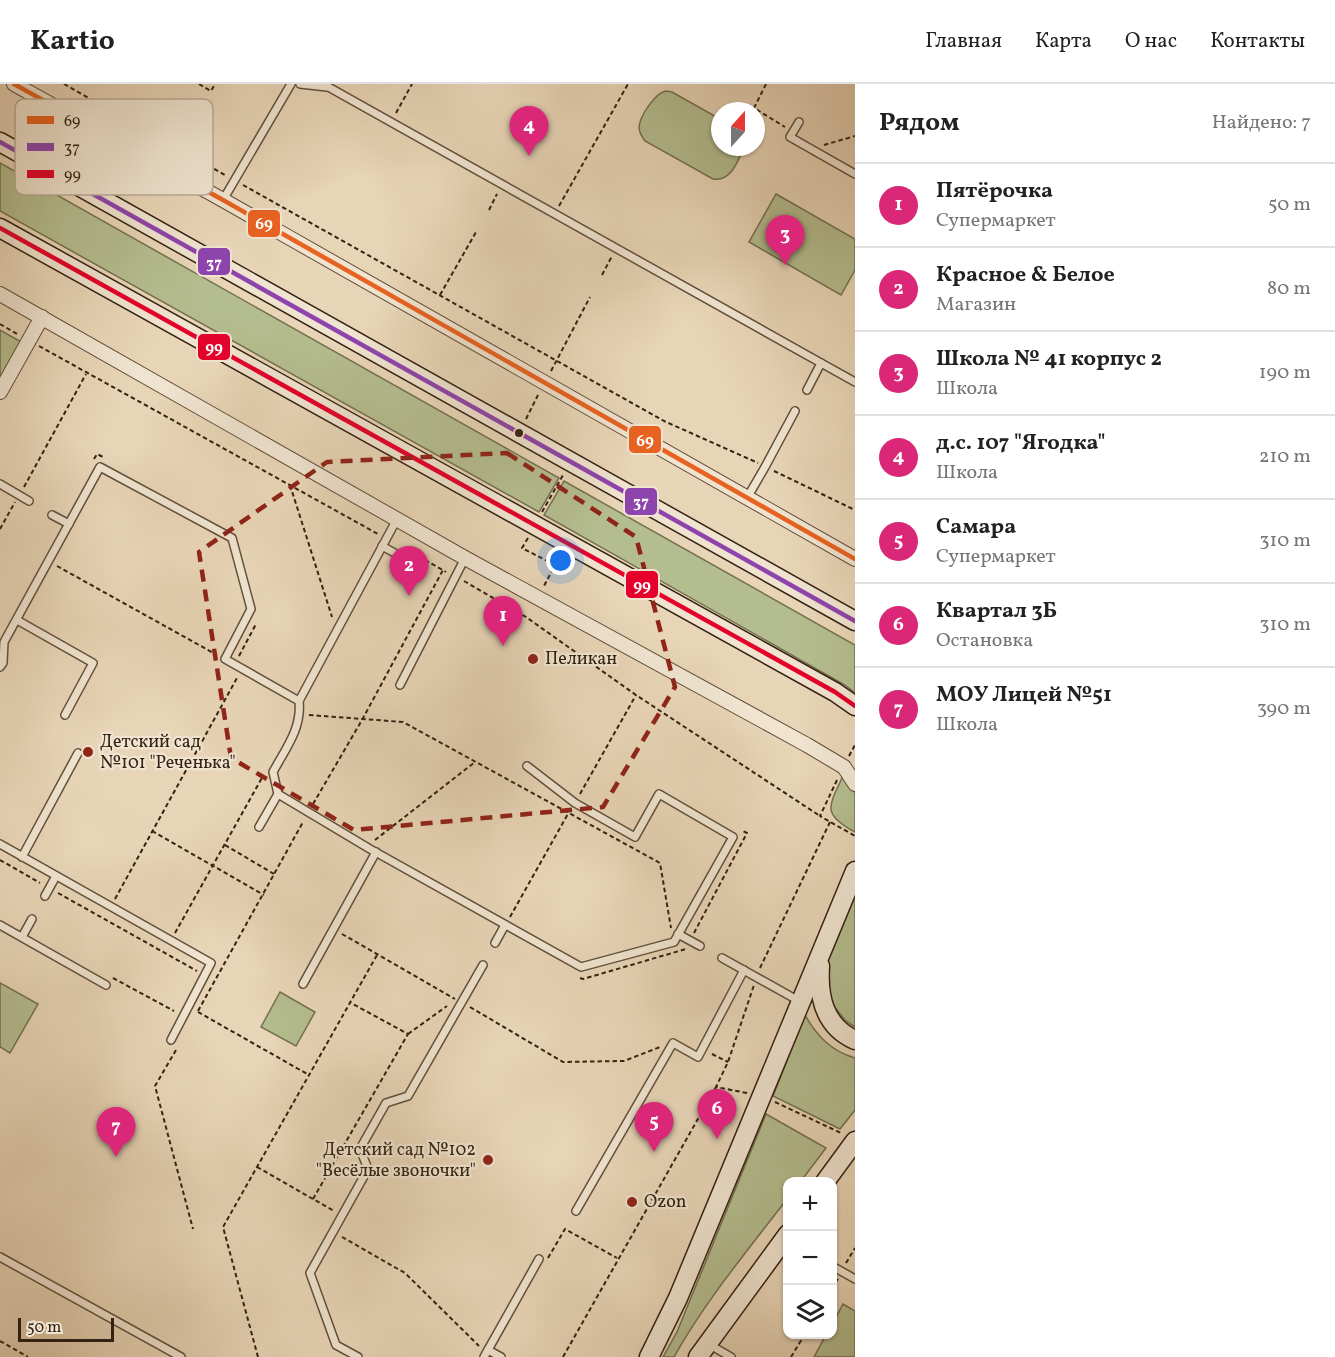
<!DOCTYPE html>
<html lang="ru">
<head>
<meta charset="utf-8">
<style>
  :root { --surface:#fff; --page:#f2f2f2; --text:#222; --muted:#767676; --line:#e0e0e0; --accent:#db2777 }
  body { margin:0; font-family:Vollkorn,serif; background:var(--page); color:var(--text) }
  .controls { position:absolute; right:18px; bottom:18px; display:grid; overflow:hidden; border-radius:12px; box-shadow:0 2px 4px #0004 }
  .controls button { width:54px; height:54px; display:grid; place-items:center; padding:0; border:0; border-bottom:2px solid var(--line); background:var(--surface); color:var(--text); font:30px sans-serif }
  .compass { position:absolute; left:711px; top:18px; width:54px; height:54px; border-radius:50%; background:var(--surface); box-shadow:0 2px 4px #0004; rotate:21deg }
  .scale { position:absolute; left:18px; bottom:15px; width:96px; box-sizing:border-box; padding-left:6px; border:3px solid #342212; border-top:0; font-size:16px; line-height:21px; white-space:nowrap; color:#342212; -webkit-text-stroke:4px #f0e4d0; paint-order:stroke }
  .you { position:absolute; left:561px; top:477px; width:21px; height:21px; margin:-15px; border:4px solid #fff; border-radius:50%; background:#1a73e8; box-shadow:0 0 0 9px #1a73e833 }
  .badge { display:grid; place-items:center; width:39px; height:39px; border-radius:50%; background:var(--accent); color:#fff; font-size:20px; font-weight:700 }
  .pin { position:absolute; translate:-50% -50px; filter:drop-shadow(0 2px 3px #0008) }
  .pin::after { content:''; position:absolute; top:32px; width:21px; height:18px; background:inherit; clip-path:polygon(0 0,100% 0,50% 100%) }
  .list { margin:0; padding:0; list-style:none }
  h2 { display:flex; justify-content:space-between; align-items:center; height:78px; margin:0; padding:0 24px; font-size:26px }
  h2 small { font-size:20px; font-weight:400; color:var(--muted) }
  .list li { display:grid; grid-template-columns:39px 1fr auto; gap:18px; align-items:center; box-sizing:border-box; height:84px; padding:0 24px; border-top:2px solid var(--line) }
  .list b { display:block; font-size:22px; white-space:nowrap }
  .list p { margin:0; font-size:20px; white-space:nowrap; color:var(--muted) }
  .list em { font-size:20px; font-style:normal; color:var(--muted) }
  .icon { flex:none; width:33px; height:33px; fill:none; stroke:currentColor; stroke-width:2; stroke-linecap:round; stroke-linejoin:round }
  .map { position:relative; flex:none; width:855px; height:1273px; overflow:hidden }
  header { display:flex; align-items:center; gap:36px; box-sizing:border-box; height:84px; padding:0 30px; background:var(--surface); border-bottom:2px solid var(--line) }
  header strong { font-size:28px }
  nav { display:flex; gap:33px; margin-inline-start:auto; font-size:21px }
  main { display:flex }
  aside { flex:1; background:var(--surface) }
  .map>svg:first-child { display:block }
  .green { fill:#b4bd8f; stroke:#747050; stroke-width:1.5 }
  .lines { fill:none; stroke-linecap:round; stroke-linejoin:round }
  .lane-casing { stroke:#614f3b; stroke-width:10 }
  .street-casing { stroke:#614f3b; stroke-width:16 }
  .secondary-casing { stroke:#342212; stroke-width:21 }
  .path { stroke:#342212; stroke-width:2; stroke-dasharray:4.5 3; stroke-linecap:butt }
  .lane { stroke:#f0e4d0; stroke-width:7 }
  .street { stroke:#f0e4d0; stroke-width:14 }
  .secondary { stroke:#f0e4d0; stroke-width:18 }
  .bus-1-casing { stroke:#f0e4d0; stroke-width:9 }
  .bus-2-casing { stroke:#f0e4d0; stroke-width:9 }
  .bus-3-casing { stroke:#f0e4d0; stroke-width:9 }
  .bus-1 { stroke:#e86221; stroke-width:4.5 }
  .bus-2 { stroke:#8e44ad; stroke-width:4.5 }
  .bus-3 { stroke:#e4002b; stroke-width:4.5 }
  .marked { fill:none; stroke:#8f2418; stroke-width:4.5; stroke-dasharray:12 8; stroke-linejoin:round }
  .bus-dot { fill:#342212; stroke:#f0e4d0; stroke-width:2 }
  .poi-dot { fill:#8f2418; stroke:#f0e4d0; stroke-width:2 }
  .labels { text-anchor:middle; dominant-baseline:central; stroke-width:4.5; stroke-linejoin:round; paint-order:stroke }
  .poi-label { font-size:18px; fill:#342212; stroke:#f0e4d0; text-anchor:start }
  .key { fill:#f0e4d0; stroke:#b8aa97; stroke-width:1.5 }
  .key-label { font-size:16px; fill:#342212 }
  .line-badge { stroke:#f0e4d0; stroke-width:2 }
  .badge-label { font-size:16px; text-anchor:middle; font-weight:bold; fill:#fff }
</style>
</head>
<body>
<header>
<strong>Kartio</strong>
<nav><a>Главная</a><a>Карта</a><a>О нас</a><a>Контакты</a></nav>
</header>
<main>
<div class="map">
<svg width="855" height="1273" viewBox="0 0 855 1273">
  <rect width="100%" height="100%" fill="#e8d5b7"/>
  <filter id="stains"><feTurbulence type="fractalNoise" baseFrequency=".00333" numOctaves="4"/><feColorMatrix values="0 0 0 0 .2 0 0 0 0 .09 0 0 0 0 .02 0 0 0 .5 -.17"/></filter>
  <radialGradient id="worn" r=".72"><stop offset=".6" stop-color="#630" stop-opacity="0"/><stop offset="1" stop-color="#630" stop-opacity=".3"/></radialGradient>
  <g class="green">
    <path d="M666 7 672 8 720 35V63H744C738 77 731 98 713 95L645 57C642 53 639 49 639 43 640 32 655 9 666 7Z"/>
    <polygon points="0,79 559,394 539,428 0,127"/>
    <polygon points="776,110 855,155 855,186 841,211 749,158"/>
    <polygon points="0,246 23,259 0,300"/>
    <polygon points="564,397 855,561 855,609 845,601 544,431"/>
    <path d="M843 692 855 709V748C821 730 829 722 843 692Z"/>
    <polygon points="855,806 855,943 845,936 829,916 826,878"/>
    <polygon points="0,899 38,920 10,969 0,963"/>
    <polygon points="280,908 315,928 296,962 261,943"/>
    <path d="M805 931C817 952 831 967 855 974V1026L840 1045 773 1012Z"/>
    <path d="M766 1030 826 1064 801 1097 788 1098 787 1115C748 1166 706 1216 674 1273H663L677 1248Z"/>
    <polygon points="843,1220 855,1227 855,1273 814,1273 826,1251 832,1250 833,1239"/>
  </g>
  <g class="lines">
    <defs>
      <g id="lane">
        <polyline points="300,0 327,3"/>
        <polyline points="323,0 821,279 807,306"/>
        <polyline points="799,38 790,53 855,90"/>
        <polyline points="223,116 291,0"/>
        <polyline points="821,279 855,298"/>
        <polyline points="0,400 29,417"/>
        <polyline points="747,414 765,383 795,327"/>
        <polyline points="52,431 69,440"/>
        <path d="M397 435 299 617C302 644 286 664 273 688L278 710 370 765 581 883 674 858 733 753 659 710 635 753 575 719 527 682"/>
        <polyline points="382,462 416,481"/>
        <polyline points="17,536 93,579 65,631"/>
        <polyline points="0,583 3,579 4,558 100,383 232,454 251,525 225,575 299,617"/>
        <polyline points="400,601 465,474"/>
        <polyline points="259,743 278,710"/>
        <polyline points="0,760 211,879 171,956"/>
        <polyline points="22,773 78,669"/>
        <polyline points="45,812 56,792"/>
        <polyline points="0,841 106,901"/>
        <polyline points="678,850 700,862"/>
        <polyline points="22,853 32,835"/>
        <polyline points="495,859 505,841"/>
        <polyline points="722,874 799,917"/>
        <polyline points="303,900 376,768"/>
        <polyline points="576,1127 673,959 698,973 744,886"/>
        <polyline points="0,1173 181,1273"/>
        <polyline points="832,1182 855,1195"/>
        <polyline points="710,1261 731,1273"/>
        <polyline points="488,1266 501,1273"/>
        <polyline points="358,1273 336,1261 310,1189 368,1085 360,1065 386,1019 408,1012 483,881"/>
        <polyline points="484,1273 539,1175"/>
      </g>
      <g id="street">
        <polyline points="14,0 223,116 855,475"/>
        <polyline points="0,210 465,474 807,661 844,683 855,700"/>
        <polyline points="0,308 42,233"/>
      </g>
      <g id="secondary">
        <polyline points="0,58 855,537"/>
        <polyline points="0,144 835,608 855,622"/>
        <path d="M820 882C818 913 824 942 855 956"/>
        <polyline points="825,1098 855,1057"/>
        <polyline points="649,1273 678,1214 855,787"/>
        <polyline points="698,1273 788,1150"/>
      </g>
    </defs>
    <use href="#lane" class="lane-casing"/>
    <use href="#street" class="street-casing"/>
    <use href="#secondary" class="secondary-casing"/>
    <g class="path">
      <polyline points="64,0 225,91"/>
      <polyline points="199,0 211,7 215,0"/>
      <polyline points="766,0 754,24 785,43"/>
      <polyline points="396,29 412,0"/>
      <polyline points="824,61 855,52"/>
      <polyline points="243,101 664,337 758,379"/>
      <polyline points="559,122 628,0"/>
      <polyline points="489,126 497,110"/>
      <polyline points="602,191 612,172"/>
      <polyline points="440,211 476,148"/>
      <polyline points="0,240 19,251"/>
      <polyline points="39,262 378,450"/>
      <polyline points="551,287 590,213"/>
      <polyline points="526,335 538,311"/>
      <polyline points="94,375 97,370 103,373"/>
      <polyline points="774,387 855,426"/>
      <polyline points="290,401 332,533"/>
      <polyline points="24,403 86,290"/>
      <polyline points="542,428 563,391"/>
      <polyline points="0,445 15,418"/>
      <polyline points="528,454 522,464 555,481 544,502"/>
      <polyline points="425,476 446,488"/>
      <polyline points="57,482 217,571"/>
      <polyline points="464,497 526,533 636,611 820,732"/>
      <polyline points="239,572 256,540"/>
      <polyline points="309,631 403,638 660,779 671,844"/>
      <polyline points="849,672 855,661"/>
      <polyline points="837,696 820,732 855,752"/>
      <polyline points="580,710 636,611"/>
      <polyline points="313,720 362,636 443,486"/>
      <polyline points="152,747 264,811"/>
      <polyline points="375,756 475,678"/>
      <polyline points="225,761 274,790"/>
      <polyline points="0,776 40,799"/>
      <polyline points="58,809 197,887"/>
      <polyline points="115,815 237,594"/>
      <polyline points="510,833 569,728"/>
      <polyline points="175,849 263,692"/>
      <polyline points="694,849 747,749 741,746"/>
      <polyline points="342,850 455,915"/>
      <polyline points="760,884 830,738"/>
      <polyline points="113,894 174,927"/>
      <polyline points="580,894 583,895 686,865"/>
      <polyline points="470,923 563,978 624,977 660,963"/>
      <polyline points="198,927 303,738"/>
      <polyline points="198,928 309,991"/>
      <polyline points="408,950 447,922"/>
      <polyline points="176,966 155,1002 193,1145"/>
      <polyline points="712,970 728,978"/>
      <polyline points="747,1009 716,1003 728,978 754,901"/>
      <polyline points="775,1018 841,1049"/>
      <polyline points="257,1083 334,1127"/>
      <polyline points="313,1115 408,950 351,919"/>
      <polyline points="342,1153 405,1189 479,1262"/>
      <polyline points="548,1174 565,1145 617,1174"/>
      <polyline points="846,1179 855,1164"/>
      <polyline points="832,1203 838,1195"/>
      <polyline points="0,1257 28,1273"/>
      <polyline points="258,1273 223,1143 377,871"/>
      <polyline points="563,1273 716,1003"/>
      <polyline points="791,1273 805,1250"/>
    </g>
    <use href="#lane" class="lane"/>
    <use href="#street" class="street"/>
    <use href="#secondary" class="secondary"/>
    <defs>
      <polyline id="bus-1" points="14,0 223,116 855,475"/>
      <polyline id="bus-2" points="0,58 855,537"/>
      <polyline id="bus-3" points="0,144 835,608 855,622"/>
    </defs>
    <use href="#bus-1" class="bus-1-casing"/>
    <use href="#bus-2" class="bus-2-casing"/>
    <use href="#bus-3" class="bus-3-casing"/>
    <use href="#bus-1" class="bus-1"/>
    <use href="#bus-2" class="bus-2"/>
    <use href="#bus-3" class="bus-3"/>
  </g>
  <path class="marked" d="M507 369 636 453 675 603 603 723 354 746 231 674 199 468 327 378Z"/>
  <circle class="bus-dot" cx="519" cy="349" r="5"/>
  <g class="poi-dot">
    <circle cx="533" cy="575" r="6"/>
    <circle cx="88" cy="668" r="6"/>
    <circle cx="488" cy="1076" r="6"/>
    <circle cx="632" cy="1118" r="6"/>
  </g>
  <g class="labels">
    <g class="poi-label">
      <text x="545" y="575">Пеликан</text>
      <text x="100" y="658">Детский сад<tspan x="100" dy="21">№101 "Реченька"</tspan></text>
      <text x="476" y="1066" text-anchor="end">Детский сад №102<tspan x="476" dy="21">"Весёлые звоночки"</tspan></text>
      <text x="644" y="1118">Ozon</text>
    </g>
  </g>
  <rect x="15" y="15" width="198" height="96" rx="9" class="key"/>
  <rect x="27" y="32" width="27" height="8" fill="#e86221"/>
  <rect x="27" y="59" width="27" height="8" fill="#8e44ad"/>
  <rect x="27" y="86" width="27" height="8" fill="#e4002b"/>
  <g class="key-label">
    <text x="64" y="42">69</text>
    <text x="64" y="69">37</text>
    <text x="64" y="96">99</text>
  </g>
  <g class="line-badge">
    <rect x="247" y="125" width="34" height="29" rx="6" fill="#e86221"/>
    <rect x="197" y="163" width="34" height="29" rx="6" fill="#8e44ad"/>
    <rect x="197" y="249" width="34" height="28" rx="6" fill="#e4002b"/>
    <rect x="628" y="341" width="34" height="29" rx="6" fill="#e86221"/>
    <rect x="624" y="403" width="34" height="29" rx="6" fill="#8e44ad"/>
    <rect x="625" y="486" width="34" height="29" rx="6" fill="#e4002b"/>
  </g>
  <g class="badge-label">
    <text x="264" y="145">69</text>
    <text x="214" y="184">37</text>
    <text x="214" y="269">99</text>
    <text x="645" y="362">69</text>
    <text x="641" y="423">37</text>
    <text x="642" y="507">99</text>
  </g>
  <rect width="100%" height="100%" filter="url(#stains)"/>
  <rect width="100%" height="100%" fill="url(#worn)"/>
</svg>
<div class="controls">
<button>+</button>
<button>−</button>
<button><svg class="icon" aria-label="layers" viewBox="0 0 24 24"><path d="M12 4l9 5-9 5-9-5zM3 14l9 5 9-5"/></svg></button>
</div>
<svg class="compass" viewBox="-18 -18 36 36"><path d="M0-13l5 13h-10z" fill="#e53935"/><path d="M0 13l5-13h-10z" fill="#767676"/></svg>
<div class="scale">50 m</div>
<div class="you"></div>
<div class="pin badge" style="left:503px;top:562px">1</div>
<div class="pin badge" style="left:409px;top:512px">2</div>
<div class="pin badge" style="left:785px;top:181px">3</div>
<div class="pin badge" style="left:529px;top:72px">4</div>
<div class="pin badge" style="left:654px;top:1068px">5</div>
<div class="pin badge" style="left:717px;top:1055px">6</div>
<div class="pin badge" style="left:116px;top:1073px">7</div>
</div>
<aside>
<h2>Рядом<small>Найдено: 7</small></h2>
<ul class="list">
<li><span class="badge">1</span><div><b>Пятёрочка</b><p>Супермаркет</p></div><em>50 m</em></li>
<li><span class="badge">2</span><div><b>Красное &amp; Белое</b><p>Магазин</p></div><em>80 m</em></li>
<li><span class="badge">3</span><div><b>Школа № 41 корпус 2</b><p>Школа</p></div><em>190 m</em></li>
<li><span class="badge">4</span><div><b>д.с. 107 &quot;Ягодка&quot;</b><p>Школа</p></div><em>210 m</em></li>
<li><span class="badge">5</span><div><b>Самара</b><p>Супермаркет</p></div><em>310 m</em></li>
<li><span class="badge">6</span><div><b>Квартал 3Б</b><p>Остановка</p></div><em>310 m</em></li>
<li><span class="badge">7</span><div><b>МОУ Лицей №51</b><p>Школа</p></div><em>390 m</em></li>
</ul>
</aside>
</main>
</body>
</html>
